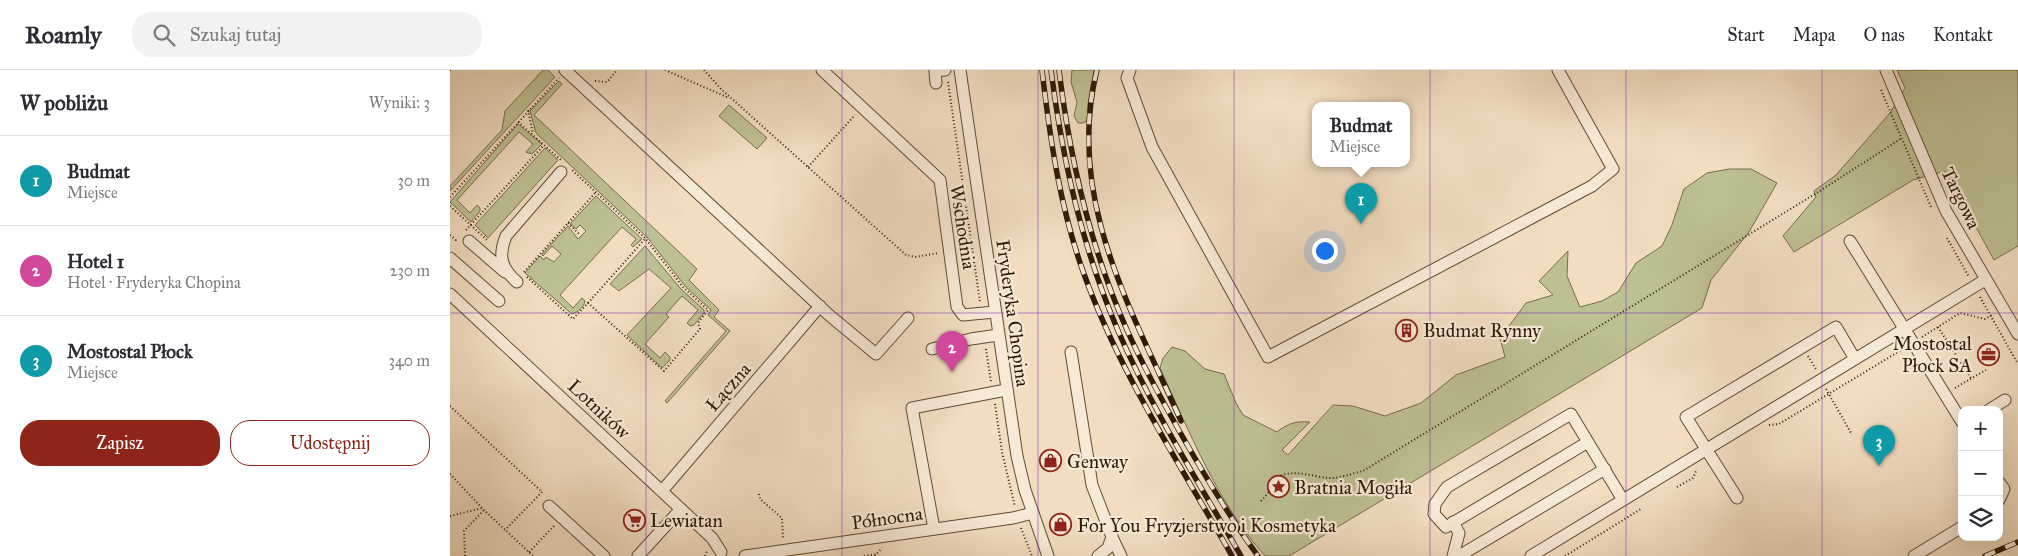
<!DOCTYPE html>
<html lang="pl">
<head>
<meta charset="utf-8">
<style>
  :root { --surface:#fff; --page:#f2f2f3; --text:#2b2b33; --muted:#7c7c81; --line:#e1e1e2; --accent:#8f2418 }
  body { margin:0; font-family:"IM FELL Great Primer",serif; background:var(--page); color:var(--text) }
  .controls { position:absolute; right:15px; bottom:15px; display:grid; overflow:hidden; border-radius:10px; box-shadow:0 5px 20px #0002 }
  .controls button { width:45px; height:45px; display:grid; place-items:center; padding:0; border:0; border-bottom:1px solid var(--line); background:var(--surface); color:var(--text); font:25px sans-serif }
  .you { position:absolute; left:874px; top:180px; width:18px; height:18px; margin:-12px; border:4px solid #fff; border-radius:50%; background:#1a73e8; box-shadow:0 0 0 8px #1a73e833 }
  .badge { display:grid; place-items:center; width:32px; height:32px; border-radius:50%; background:var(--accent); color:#fff; font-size:16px; font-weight:700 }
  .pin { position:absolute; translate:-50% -41px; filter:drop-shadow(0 1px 2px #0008) }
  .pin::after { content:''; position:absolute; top:26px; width:18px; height:15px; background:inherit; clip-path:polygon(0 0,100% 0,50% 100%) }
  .popup { position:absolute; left:862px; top:32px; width:98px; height:65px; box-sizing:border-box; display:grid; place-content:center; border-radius:10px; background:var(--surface); filter:drop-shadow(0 1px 4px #0005); font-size:16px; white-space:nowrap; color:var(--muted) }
  .popup b { font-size:19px; color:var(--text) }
  .popup::after { content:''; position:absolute; left:50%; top:100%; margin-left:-10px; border:10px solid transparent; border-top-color:var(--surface) }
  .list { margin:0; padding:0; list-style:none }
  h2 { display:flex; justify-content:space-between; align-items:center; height:65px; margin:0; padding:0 20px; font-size:21px }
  h2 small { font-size:16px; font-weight:400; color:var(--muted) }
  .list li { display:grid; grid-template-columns:32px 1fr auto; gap:15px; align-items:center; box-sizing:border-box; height:90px; padding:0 20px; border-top:1px solid var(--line) }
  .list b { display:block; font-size:19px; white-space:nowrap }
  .list p { margin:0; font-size:16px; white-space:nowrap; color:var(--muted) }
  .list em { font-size:16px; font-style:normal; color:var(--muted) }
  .actions { display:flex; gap:10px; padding:15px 20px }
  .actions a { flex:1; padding:11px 0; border:1px solid var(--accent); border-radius:20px; text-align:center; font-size:18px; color:var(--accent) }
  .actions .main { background:var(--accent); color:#fff }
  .icon { flex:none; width:28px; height:28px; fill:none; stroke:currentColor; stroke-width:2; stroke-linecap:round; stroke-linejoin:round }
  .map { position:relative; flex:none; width:1568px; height:486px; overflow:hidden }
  header { display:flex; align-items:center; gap:30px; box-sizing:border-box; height:70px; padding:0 25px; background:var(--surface); border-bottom:1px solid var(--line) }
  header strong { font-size:24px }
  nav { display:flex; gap:28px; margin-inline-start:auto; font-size:18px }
  .search { width:350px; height:45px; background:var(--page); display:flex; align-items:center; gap:12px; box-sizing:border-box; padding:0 18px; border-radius:20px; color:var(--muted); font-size:19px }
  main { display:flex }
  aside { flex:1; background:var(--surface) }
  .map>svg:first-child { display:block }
  .green { fill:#bdc091; stroke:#766d4c }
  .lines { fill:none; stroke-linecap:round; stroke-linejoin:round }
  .minor-casing { stroke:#5f4b36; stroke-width:13 }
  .path { stroke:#2e1a07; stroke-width:2; stroke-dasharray:1 2.5; stroke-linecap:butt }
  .minor { stroke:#f7e9d7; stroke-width:11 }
  .rail-casing { stroke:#2e1a07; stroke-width:5.5 }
  .rail { stroke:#f7e9d7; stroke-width:4; stroke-dasharray:11; stroke-linecap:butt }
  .grid { fill:none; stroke:#7b2cbf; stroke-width:1; stroke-opacity:0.55 }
  .labels { text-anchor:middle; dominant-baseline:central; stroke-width:4.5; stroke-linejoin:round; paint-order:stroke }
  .street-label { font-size:19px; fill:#2e1a07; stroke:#f7e9d7 }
  .poi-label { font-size:19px; fill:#2e1a07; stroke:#f7e9d7; text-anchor:start }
</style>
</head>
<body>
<header>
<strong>Roamly</strong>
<div class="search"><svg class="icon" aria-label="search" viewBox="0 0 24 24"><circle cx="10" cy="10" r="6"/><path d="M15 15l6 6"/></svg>Szukaj tutaj</div>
<nav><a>Start</a><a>Mapa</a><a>O nas</a><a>Kontakt</a></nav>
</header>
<main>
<aside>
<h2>W pobliżu<small>Wyniki: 3</small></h2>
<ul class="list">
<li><span class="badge" style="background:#0f9aa8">1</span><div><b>Budmat</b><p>Miejsce</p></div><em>30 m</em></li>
<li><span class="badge" style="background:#d1479c">2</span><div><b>Hotel 1</b><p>Hotel · Fryderyka Chopina</p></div><em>230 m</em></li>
<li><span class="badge" style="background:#0f9aa8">3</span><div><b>Mostostal Płock</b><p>Miejsce</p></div><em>340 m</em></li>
</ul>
<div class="actions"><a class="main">Zapisz</a><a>Udostępnij</a></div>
</aside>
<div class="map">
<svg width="1568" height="486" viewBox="0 0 1568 486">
  <rect width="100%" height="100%" fill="#f2ddc1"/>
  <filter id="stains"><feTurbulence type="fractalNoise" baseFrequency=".004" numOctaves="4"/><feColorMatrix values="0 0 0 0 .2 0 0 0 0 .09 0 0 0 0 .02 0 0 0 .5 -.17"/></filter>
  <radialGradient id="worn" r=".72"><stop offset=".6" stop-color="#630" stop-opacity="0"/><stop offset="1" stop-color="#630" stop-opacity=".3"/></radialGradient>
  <g class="green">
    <polygon points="93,0 98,0 105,7 0,121 0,116 52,60 55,41"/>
    <polygon points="622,0 644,0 638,33 637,51 633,53 628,53 624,46 627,32 621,12"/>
    <polygon points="1447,0 1568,0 1568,176 1544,190 1495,101 1463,110 1344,182 1333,166 1366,127 1364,121 1386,105 1440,43 1455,18"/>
    <polygon points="109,11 112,14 84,45 247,199 239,210 269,240 264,247 280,261 217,333 215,331 276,261 258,245 261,240 235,216 197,167 86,63 80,41"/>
    <polygon points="279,35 317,68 307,79 269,46"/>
    <polygon points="68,54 92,74 82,84 76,82 83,74 69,62 7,130 20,143 27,135 30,138 30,141 21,152 0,132"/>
    <polygon points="95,78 108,90 38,168 25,155"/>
    <path d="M1279 99H1301L1327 113 1299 162 1261 210 1252 238 839 486H815C767 432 740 363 710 298L713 288 722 277 735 281 755 299 774 304 786 333 793 345 827 362C838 353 846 351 860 352L832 380 838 385 883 335 903 336 935 346 971 333 1006 305 1055 287 1050 268 1076 233 1103 225 1089 211 1118 181 1117 206 1130 237 1152 231 1168 222 1186 193 1212 176 1222 155 1234 119 1257 103Z"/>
    <path d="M146 126 192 169 183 177 181 175 186 169 172 157 110 225 123 238 132 228 135 231C134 237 128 242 122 244L75 203 90 186 94 190 96 187 104 192 111 184 102 176 93 186 92 184 118 156 128 169 136 161 130 155 126 159 120 154Z"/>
    <polygon points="195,176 231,219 254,240 254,243 244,255 240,256 237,253 248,240 232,226 216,244 219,247 195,274 210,288 215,282 220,287 220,290 212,298 177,265 221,218 199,199 169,221 160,214"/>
  </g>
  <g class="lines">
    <defs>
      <g id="minor">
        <polyline points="115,0 379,245 426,284 458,248"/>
        <polyline points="372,0 490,110 507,237 513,245 545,242"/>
        <polyline points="510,0 567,386 575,420 598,486"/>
        <polyline points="680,0 677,8 702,77 818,287 1142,116 1163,99 1108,0"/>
        <polyline points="1436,0 1496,141 1568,264"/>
        <polyline points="486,13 485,1 495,0"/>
        <polyline points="19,171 55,202"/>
        <polyline points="1400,171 1512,352"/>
        <polyline points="0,188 49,231"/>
        <path d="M67 212C51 198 48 186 56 166L111 102"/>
        <polyline points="0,224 262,468 271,482"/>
        <polyline points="482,279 521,269 548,265"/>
        <polyline points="621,282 642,415 662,467 658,478 648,486"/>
        <polyline points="1539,340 1555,330"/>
        <polyline points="1138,372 996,457 984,444 985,434 997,417 1121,344 1173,430"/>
        <polyline points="1549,412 1554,419 1549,430"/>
        <polyline points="212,421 370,236"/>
        <polyline points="1287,428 1236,347 1386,257 1405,289"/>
        <polyline points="99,436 154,486"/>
        <polyline points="1003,452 1009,463 1003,486"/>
        <polyline points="484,459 462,338 556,320"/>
        <polyline points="662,467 671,486"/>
        <polyline points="188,486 231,439"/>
        <polyline points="295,486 563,448 583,443"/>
        <polyline points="1009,486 1155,399"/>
        <polyline points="1081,486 1535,210"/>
        <polyline points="1464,486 1512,457"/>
      </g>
    </defs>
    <use href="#minor" class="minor-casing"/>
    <g class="path">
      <polyline points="215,0 279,28"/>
      <polyline points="254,0 271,19 456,185 465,187 489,183"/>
      <polyline points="0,1 0,0"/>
      <polyline points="145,11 157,12 167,0"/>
      <polyline points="498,12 530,232"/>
      <polyline points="1431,20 1481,137"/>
      <polyline points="78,40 83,64"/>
      <polyline points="68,52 111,90"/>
      <polyline points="358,97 405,45"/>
      <polyline points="0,127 109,8"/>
      <polyline points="0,136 37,170"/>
      <polyline points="118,153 129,164"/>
      <polyline points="16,160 94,75"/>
      <polyline points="0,165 6,170 8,169"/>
      <polyline points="1497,168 1519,207"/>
      <polyline points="74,202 146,122"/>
      <polyline points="77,207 123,249 138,233 214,301 250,259 248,253 258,240 233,217 195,168 122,100"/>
      <polyline points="1530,227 1568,294"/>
      <polyline points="138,233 195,169"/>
      <polyline points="1488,257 1521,308"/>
      <polyline points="1472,267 1510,243 1535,249 1542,245"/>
      <polyline points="536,279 541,312"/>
      <polyline points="1358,286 1366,299"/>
      <polyline points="1505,318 1536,300"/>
      <polyline points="1376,319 1401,363"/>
      <polyline points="545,334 552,382 565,437"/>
      <polyline points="0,336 92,422 55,460"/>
      <polyline points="1319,355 1329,354 1453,279"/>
      <polyline points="0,404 34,440 83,486"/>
      <polyline points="1227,417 1243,408 1247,399"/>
      <polyline points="309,424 310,429 332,448 333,469"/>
      <path d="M811 431 820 421 819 415C834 395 858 406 878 408 889 409 903 403 913 401L1365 124 1452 68"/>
      <polyline points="0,446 32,438"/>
      <polyline points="571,458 582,486"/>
      <polyline points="79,482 105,455"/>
      <polyline points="15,486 14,461 34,440"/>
      <polyline points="255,486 257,481"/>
      <polyline points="414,486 427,484"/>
      <polyline points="425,486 432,478"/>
      <polyline points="1115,486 1191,439"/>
    </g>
    <use href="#minor" class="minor"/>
    <defs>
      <g id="rail">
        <path d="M592 0C600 69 610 138 634 204 670 304 730 394 782 486"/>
        <path d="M601 0C613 93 632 177 669 263 703 341 749 413 791 486"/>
        <path d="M609 0C620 90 640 177 677 260 694 298 714 334 735 371 758 411 781 449 808 486"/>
        <path d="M647 0C615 127 681 239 731 351"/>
        <polyline points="1535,486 1568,472"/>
      </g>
    </defs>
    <use href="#rail" class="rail-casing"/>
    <use href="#rail" class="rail"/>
  </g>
  <path class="grid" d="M196 0V486M392 0V486M588 0V486M784 0V486M980 0V486M1176 0V486M1372 0V486M0 243H1568"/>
  <defs>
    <symbol id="building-ring" viewBox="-11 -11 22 22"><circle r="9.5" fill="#f7e9d7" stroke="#8f2418" stroke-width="1.5"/><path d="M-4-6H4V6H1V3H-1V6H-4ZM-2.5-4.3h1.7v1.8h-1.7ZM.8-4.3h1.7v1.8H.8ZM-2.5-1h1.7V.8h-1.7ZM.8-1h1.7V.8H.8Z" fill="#8f2418"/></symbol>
    <symbol id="office-ring" viewBox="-11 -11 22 22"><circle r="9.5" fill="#f7e9d7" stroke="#8f2418" stroke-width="1.5"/><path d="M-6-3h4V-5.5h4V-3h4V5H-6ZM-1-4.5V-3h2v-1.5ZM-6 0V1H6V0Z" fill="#8f2418"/></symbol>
    <symbol id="shop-ring" viewBox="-11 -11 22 22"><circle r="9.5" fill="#f7e9d7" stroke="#8f2418" stroke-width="1.5"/><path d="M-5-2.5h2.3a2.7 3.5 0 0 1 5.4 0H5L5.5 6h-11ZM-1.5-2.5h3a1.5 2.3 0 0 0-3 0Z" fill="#8f2418"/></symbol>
    <symbol id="sight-ring" viewBox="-11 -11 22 22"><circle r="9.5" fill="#f7e9d7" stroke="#8f2418" stroke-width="1.5"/><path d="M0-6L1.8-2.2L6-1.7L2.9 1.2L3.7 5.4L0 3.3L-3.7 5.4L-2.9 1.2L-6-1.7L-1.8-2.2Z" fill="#8f2418"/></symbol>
    <symbol id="supermarket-ring" viewBox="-11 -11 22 22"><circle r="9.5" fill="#f7e9d7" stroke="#8f2418" stroke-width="1.5"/><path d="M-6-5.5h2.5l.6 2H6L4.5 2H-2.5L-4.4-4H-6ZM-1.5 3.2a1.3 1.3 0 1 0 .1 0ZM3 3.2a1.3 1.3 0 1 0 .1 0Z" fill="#8f2418"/></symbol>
  </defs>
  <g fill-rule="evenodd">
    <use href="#building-ring" x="944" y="248" width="25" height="25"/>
    <use href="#office-ring" x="1526" y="272" width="25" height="25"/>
    <use href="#shop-ring" x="588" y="378" width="25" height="25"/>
    <use href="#sight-ring" x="816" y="404" width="25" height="25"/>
    <use href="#supermarket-ring" x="172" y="438" width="25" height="25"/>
    <use href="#shop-ring" x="598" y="442" width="25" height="25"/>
  </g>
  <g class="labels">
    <g class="street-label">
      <text transform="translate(1511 128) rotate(64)">Targowa</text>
      <text transform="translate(513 157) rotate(81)">Wschodnia</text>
      <text transform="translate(563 243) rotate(82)">Fryderyka Chopina</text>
      <text transform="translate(278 317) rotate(-49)">Łączna</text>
      <text transform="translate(149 339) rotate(43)">Lotników</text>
      <text transform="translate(437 448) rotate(-8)">Północna</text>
    </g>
    <g class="poi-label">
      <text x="973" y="260">Budmat Rynny</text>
      <text x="1522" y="273" text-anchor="end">Mostostal<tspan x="1522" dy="22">Płock SA</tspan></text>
      <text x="617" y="391">Genway</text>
      <text x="844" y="417">Bratnia Mogiła</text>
      <text x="200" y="450">Lewiatan</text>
      <text x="627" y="455">For You Fryzjerstwo i Kosmetyka</text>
    </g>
  </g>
  <rect width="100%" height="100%" filter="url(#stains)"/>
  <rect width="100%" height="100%" fill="url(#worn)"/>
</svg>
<div class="controls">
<button>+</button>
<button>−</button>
<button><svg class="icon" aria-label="layers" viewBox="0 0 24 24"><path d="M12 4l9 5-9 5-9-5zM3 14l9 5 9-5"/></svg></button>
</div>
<div class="you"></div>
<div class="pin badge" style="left:911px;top:154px;background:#0f9aa8">1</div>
<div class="popup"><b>Budmat</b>Miejsce</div>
<div class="pin badge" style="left:502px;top:302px;background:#d1479c">2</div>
<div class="pin badge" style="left:1429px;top:396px;background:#0f9aa8">3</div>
</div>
</main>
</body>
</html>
